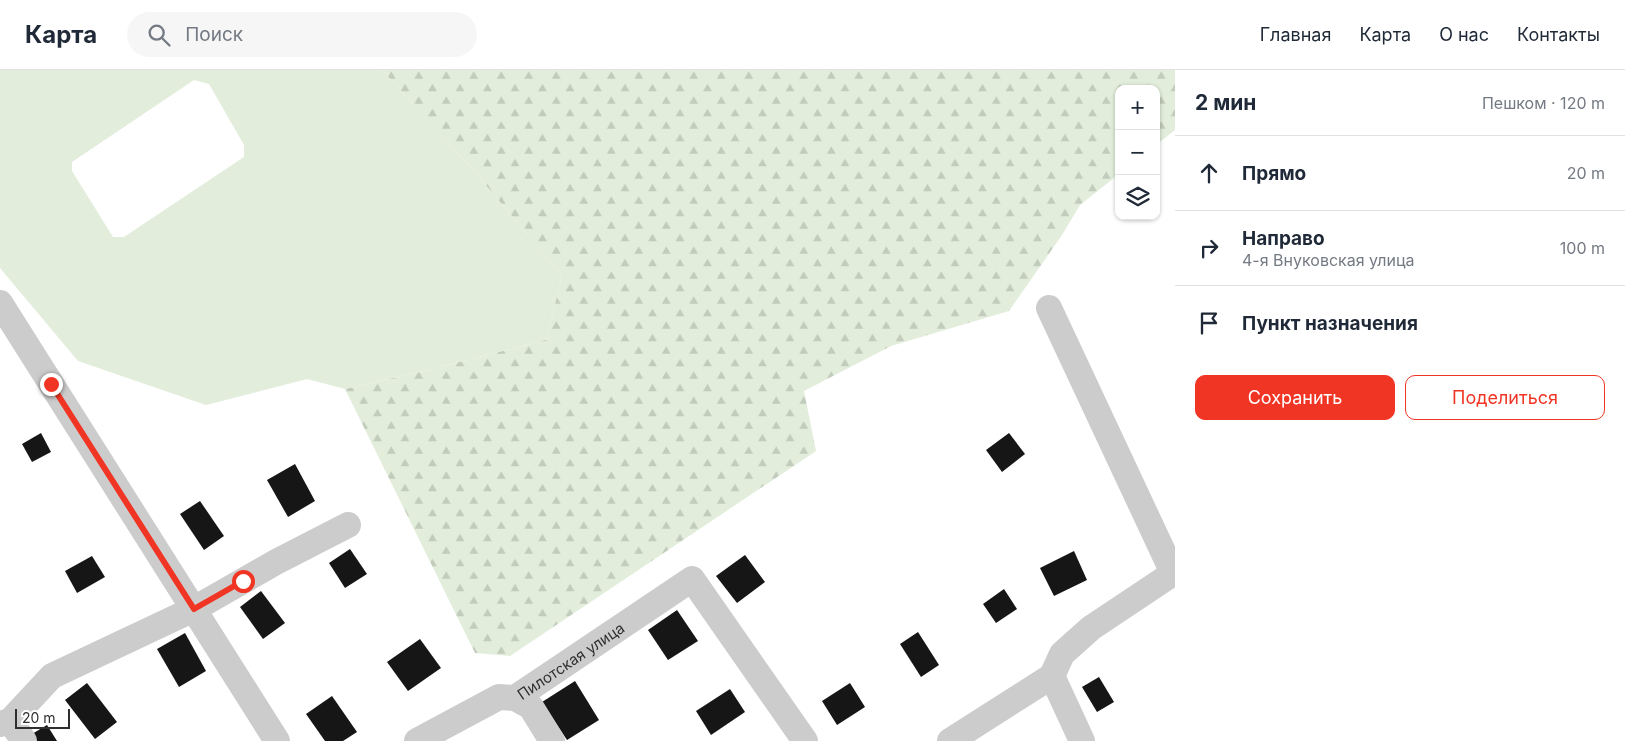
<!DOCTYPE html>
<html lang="ru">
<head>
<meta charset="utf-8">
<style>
  :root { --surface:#fff; --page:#f6f6f7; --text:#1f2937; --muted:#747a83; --line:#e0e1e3; --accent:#f13525 }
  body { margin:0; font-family:Inter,sans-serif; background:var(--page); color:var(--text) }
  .controls { position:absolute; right:15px; top:15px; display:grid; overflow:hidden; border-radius:10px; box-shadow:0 1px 4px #0004 }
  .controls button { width:45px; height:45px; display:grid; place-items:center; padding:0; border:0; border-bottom:1px solid var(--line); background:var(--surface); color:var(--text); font:25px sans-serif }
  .scale { position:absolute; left:15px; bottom:12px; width:55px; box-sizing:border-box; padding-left:5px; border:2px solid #2f2f2f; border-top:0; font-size:14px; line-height:18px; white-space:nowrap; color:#2f2f2f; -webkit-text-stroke:4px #fff; paint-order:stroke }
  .stop { position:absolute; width:15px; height:15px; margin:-11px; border:4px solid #f13525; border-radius:50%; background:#fff }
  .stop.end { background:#f13525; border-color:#fff; box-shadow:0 1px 5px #0008 }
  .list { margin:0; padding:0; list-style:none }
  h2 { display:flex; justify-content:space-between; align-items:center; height:65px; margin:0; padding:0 20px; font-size:21px }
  h2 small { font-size:16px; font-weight:400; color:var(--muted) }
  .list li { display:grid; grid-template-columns:32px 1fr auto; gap:15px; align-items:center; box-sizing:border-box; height:75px; padding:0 20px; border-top:1px solid var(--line) }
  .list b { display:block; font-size:19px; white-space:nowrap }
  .list p { margin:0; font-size:16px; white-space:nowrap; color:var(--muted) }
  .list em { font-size:16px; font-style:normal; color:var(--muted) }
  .actions { display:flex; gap:10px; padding:15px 20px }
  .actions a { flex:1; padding:11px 0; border:1px solid var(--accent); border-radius:10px; text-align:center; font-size:18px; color:var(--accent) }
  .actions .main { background:var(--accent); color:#fff }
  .icon { flex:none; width:28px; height:28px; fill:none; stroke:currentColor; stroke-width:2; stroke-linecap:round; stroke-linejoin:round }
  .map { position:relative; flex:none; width:1175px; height:671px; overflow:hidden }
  header { display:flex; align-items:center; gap:30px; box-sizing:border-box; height:70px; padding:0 25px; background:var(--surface); border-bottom:1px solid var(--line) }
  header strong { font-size:24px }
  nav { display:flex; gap:28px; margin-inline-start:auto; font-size:18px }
  .search { width:350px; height:45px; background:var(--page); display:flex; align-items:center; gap:12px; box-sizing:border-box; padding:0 18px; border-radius:28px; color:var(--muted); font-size:19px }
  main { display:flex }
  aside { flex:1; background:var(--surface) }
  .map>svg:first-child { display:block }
  .grass { fill:#e2eddb; fill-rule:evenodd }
  .forest { fill:url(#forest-firs) }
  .building { fill:#161616 }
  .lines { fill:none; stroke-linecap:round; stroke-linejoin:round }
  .minor { stroke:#ccc; stroke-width:26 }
  .route { stroke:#f13525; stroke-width:6 }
  .labels { text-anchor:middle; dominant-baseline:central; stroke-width:5; stroke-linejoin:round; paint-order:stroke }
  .street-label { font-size:15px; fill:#2f2f2f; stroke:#fff }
</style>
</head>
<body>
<header>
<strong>Карта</strong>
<div class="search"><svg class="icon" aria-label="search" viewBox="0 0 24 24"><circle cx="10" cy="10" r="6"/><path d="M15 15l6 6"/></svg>Поиск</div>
<nav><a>Главная</a><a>Карта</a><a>О нас</a><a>Контакты</a></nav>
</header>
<main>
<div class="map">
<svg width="1175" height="671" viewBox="0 0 1175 671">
  <defs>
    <pattern id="forest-firs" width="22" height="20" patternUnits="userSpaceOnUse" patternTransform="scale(1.25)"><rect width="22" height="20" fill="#e2eddb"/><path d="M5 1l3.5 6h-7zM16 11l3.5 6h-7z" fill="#c2ccbc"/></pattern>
  </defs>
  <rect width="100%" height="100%" fill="#fff"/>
  <path class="grass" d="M0 0H382L474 101 562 206 546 270 428 300 345 319 307 309 206 335 78 291 0 198ZM194 10 209 14 244 75V87L124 167H113L72 101V92Z"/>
  <polygon class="forest" points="382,0 1175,0 1175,60 1156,75 1156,19 1119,19 1119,104 1080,135 1062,165 1009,241 891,276 804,321 816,381 510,586 475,583 345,319 428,300 546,270 562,206 474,101"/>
  <g class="building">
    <polygon points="41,363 51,382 32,392 22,374"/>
    <polygon points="1009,363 1025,384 1002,402 986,380"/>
    <polygon points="295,394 315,431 288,447 267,410"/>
    <polygon points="200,431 224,466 204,480 180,444"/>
    <polygon points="350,479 367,504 345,518 329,493"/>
    <polygon points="1074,481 1087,510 1054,526 1040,498"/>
    <polygon points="745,485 765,512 737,533 716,506"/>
    <polygon points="92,486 105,507 77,523 65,501"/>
    <polygon points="1004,519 1017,539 996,553 983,534"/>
    <polygon points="261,521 285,553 263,569 240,537"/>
    <polygon points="677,540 698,571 668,590 648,560"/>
    <polygon points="918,562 939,595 921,607 900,574"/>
    <polygon points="185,563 206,601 179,617 157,579"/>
    <polygon points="420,569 441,598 408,621 387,592"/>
    <polygon points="1099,607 1114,632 1097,642 1082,617"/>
    <polygon points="575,611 599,650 567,670 542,632"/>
    <polygon points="87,613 117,652 95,669 65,630"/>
    <polygon points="850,613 865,637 837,655 822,631"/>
    <polygon points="730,619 745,642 711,665 696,641"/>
    <polygon points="332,626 357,662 343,671 325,671 306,644"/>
    <polygon points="47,655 57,671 37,671 32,664"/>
  </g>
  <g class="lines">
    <g class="minor">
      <polyline points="0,233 277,671"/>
      <polyline points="1049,238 1173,503"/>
      <polyline points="1052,606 1082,671"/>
      <polyline points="515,628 531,637 552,671"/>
      <polyline points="10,651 24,671"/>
      <polyline points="0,654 10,651 52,606 194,539 276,492 348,455"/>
      <path id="s1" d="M417 671 499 627 515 628 692 509 805 671"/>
      <polyline points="950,671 1052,606 1062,584 1091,558 1175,502"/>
    </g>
  </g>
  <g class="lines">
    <polyline class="route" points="51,314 194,539 243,511"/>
  </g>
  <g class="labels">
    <g class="street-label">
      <text stroke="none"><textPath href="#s1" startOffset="176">Пилотская улица</textPath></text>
    </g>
  </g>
</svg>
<div class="controls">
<button>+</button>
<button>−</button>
<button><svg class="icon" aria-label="layers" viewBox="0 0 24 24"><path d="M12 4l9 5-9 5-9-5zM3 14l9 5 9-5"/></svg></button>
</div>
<div class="scale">20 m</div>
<div class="stop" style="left:243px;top:511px"></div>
<div class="stop end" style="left:51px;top:314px"></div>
</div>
<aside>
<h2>2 мин<small>Пешком · 120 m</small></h2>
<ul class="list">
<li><svg class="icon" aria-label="ahead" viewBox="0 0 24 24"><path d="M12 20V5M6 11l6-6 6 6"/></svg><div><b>Прямо</b></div><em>20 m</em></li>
<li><svg class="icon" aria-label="right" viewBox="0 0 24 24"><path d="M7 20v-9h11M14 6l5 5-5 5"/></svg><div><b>Направо</b><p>4-я Внуковская улица</p></div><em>100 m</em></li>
<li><svg class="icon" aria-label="arrive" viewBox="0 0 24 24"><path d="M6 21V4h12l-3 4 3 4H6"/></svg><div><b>Пункт назначения</b></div></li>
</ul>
<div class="actions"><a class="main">Сохранить</a><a>Поделиться</a></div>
</aside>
</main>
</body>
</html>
